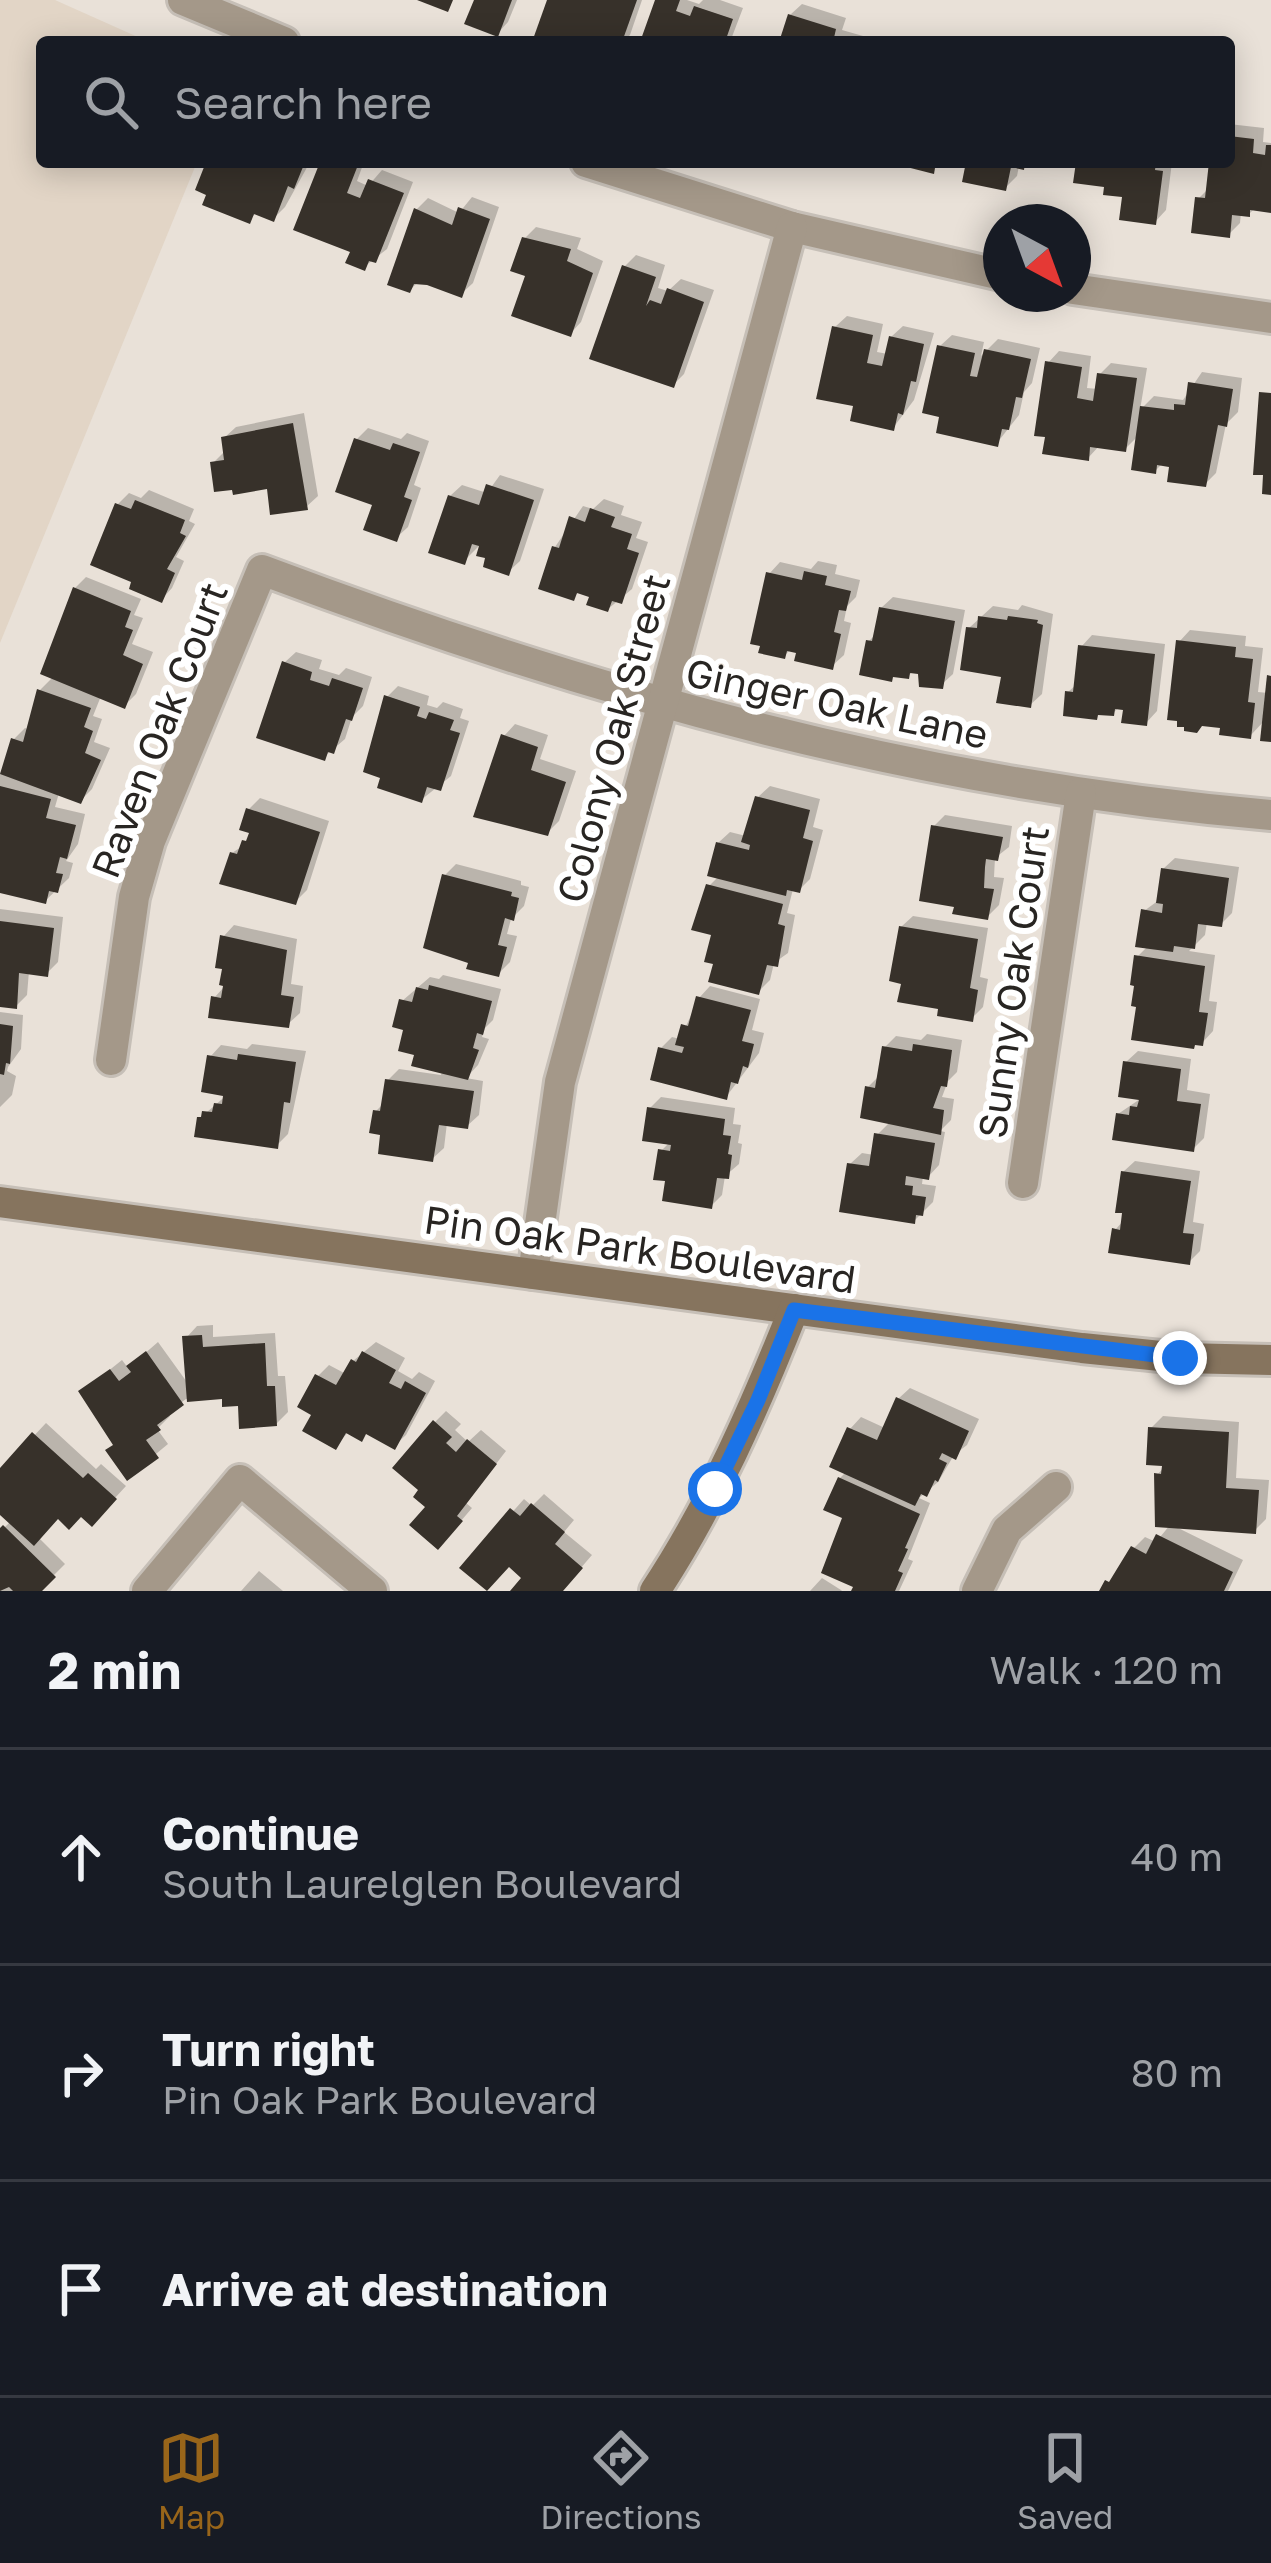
<!DOCTYPE html>
<html lang="en">
<head>
<meta charset="utf-8">
<style>
  :root { --surface:#171b24; --page:#20242c; --text:#f1f3f6; --muted:#9ea1a6; --line:#363941; --accent:#98651a }
  body { margin:0; font-family:"Golos Text",sans-serif; background:var(--page); color:var(--text) }
  .compass { position:absolute; left:983px; top:204px; width:108px; height:108px; border-radius:50%; background:var(--surface); box-shadow:0 6px 30px #0003; rotate:139deg }
  .stop { position:absolute; width:36px; height:36px; margin:-27px; border:9px solid #1a73e8; border-radius:50%; background:#fff }
  .stop.end { background:#1a73e8; border-color:#fff; box-shadow:0 3px 12px #0008 }
  .list { margin:0; padding:0; list-style:none }
  h2 { display:flex; justify-content:space-between; align-items:center; height:156px; margin:0; padding:0 48px; font-size:51px }
  h2 small { font-size:39px; font-weight:400; color:var(--muted) }
  .list li { display:grid; grid-template-columns:78px 1fr auto; gap:36px; align-items:center; box-sizing:border-box; height:216px; padding:0 48px; border-top:3px solid var(--line) }
  .list b { display:block; font-size:45px; white-space:nowrap }
  .list p { margin:0; font-size:39px; white-space:nowrap; color:var(--muted) }
  .list em { font-size:39px; font-style:normal; color:var(--muted) }
  .icon { flex:none; width:66px; height:66px; fill:none; stroke:currentColor; stroke-width:2; stroke-linecap:round; stroke-linejoin:round }
  .map { position:relative; flex:none; width:1271px; height:1591px; overflow:hidden }
  .search { position:absolute; background:var(--surface); box-shadow:0 6px 30px #0003; left:36px; right:36px; top:36px; height:132px; display:flex; align-items:center; gap:30px; box-sizing:border-box; padding:0 42px; border-radius:12px; color:var(--muted); font-size:45px }
  .sheet { height:804px; background:var(--surface) }
  nav { display:flex; justify-content:space-around; align-items:center; box-sizing:border-box; height:168px; border-top:3px solid var(--line); background:var(--surface); font-size:33px; color:var(--muted) }
  nav a { display:grid; justify-items:center; gap:6px }
  nav .on { color:var(--accent) }
  .map>svg:first-child { display:block }
  .built { fill:#e2d5c6 }
  .shadow { fill:#0003 }
  .building { fill:#37312a }
  .lines { fill:none; stroke-linecap:round; stroke-linejoin:round }
  .street-casing { stroke:#c6bfb7; stroke-width:36 }
  .secondary-casing { stroke:#c6bfb7; stroke-width:36 }
  .street { stroke:#a49889; stroke-width:30 }
  .secondary { stroke:#86745e; stroke-width:30 }
  .route { stroke:#1a73e8; stroke-width:15 }
  .labels { text-anchor:middle; dominant-baseline:central; stroke-width:12; stroke-linejoin:round; paint-order:stroke }
  .street-label { font-size:39px; fill:#282522; stroke:#fff }
</style>
</head>
<body>
<div class="map">
<svg width="1271" height="1591" viewBox="0 0 1271 1591">
  <rect width="100%" height="100%" fill="#e9e1d8"/>
  <polygon class="built" points="0,0 55,0 149,42 42,42 42,162 197,162 0,643"/>
  <g class="shadow">
    <polygon points="477,0 517,0 508,22 497,34"/>
    <polygon points="550,0 642,0 630,35 623,42 535,42"/>
    <polygon points="658,0 687,0 699,4 703,0 720,0 743,8 730,42 643,42"/>
    <polygon points="802,4 846,18 842,30 870,38 868,42 780,42 790,15"/>
    <polygon points="1229,124 1264,128 1263,142 1271,143 1271,209 1255,208 1249,214 1241,213 1240,223 1229,234 1198,199 1209,188 1212,162 1229,162"/>
    <polygon points="209,162 310,162 285,207 273,219 257,212 249,220"/>
    <polygon points="323,162 364,162 357,181 368,186 382,170 413,182 387,249 364,267 354,251 297,229"/>
    <polygon points="969,162 1027,162 1019,166 1017,176 1005,188"/>
    <polygon points="1079,162 1172,162 1166,210 1155,222"/>
    <polygon points="472,197 499,207 473,283 461,294 418,282 410,290 391,283 417,209 428,198 459,213"/>
    <polygon points="536,227 581,238 577,249 603,261 581,322 570,334 529,274 525,238"/>
    <polygon points="636,255 665,265 658,288 668,291 681,279 714,290 684,374 673,385 625,266"/>
    <polygon points="847,316 883,324 877,352 888,354 891,337 903,326 934,333 914,400 893,428 835,327"/>
    <polygon points="952,335 984,342 981,356 998,339 1040,348 1032,383 1024,392 1019,415 997,443 943,415 940,346"/>
    <polygon points="1059,351 1091,356 1087,388 1098,389 1100,374 1111,363 1147,368 1140,410 1154,396 1183,400 1202,372 1242,378 1238,412 1226,424 1216,473 1205,484 1172,464 1163,463 1155,471 1139,435 1125,449 1100,445 1088,458 1048,363"/>
    <polygon points="304,413 318,496 306,507 270,486 213,463 226,450 224,438 236,427"/>
    <polygon points="368,428 401,439 407,433 429,441 414,485 421,488 408,527 396,538 376,503 357,439"/>
    <polygon points="500,475 544,489 520,561 508,572 484,541 464,561 450,496 462,485 487,493"/>
    <polygon points="149,490 194,509 189,521 195,524 176,557 184,561 172,588 161,600 118,504 129,493 141,498"/>
    <polygon points="604,499 624,506 621,515 642,522 636,538 648,542 632,589 608,609 593,595 580,591 573,597 555,547 583,506 593,509"/>
    <polygon points="818,561 837,565 835,574 860,580 856,597 847,606 844,621 851,623 844,655 832,666 791,649 784,656 769,574 780,562 811,569"/>
    <polygon points="86,577 141,599 134,615 143,618 132,644 153,652 136,694 124,706 101,696 93,716 102,719 94,742 110,748 92,789 80,801 59,793 55,807 85,814 78,844 66,861 73,863 69,878 45,901 0,890 0,774 14,739 25,728 30,730 40,690 54,676 75,588"/>
    <polygon points="893,597 965,610 953,674 941,685 921,671 914,670 908,676 869,641 877,633 881,608"/>
    <polygon points="1022,605 1053,614 1042,694 1030,705 969,628 993,606 1018,610"/>
    <polygon points="1190,630 1246,636 1245,646 1263,648 1258,692 1268,693 1271,676 1271,739 1265,720 1250,736 1179,642"/>
    <polygon points="1092,635 1165,644 1157,711 1146,723 1126,707 1119,707 1113,713 1068,692 1077,684 1081,647"/>
    <polygon points="296,652 322,660 319,669 339,675 346,668 372,677 363,706 352,717 345,739 324,757 284,663"/>
    <polygon points="398,686 429,696 427,705 437,708 443,702 463,709 460,718 469,721 451,776 421,800 387,697"/>
    <polygon points="515,724 548,735 540,759 576,771 559,821 547,833 504,736"/>
    <polygon points="770,786 820,799 813,827 823,830 810,879 799,890 793,889 787,913 795,915 788,953 774,963 770,980 758,992 716,962 709,886 719,876 718,843 730,832 746,836 758,797"/>
    <polygon points="260,798 329,821 307,890 295,902 232,853 247,843 253,831 249,809"/>
    <polygon points="945,815 1012,826 1009,847 995,858 994,877 1004,878 999,905 987,917 934,826"/>
    <polygon points="1175,858 1239,867 1232,913 1221,924 1207,922 1205,935 1189,951 1215,955 1209,1001 1217,1002 1213,1031 1202,1043 1140,1005 1137,957 1148,946 1144,911 1159,900 1163,869"/>
    <polygon points="456,864 521,881 521,885 529,887 524,906 511,919 507,934 517,936 510,962 498,974 444,876"/>
    <polygon points="0,909 63,917 58,962 46,974 29,971 27,995 16,1006 0,1004"/>
    <polygon points="913,916 988,928 980,977 988,979 983,1007 972,1018 941,1006 904,981 901,927"/>
    <polygon points="234,925 297,939 291,984 303,986 300,1013 288,1024 214,998 224,987 223,937"/>
    <polygon points="443,975 501,989 493,1020 485,1028 482,1037 489,1039 478,1065 466,1078 483,1081 479,1115 467,1126 447,1123 444,1148 432,1159 384,1133 376,1111 385,1102 388,1080 399,1069 441,1075 442,1071 417,1053 402,1001 430,977 439,979"/>
    <polygon points="710,986 760,999 752,1030 764,1033 759,1053 726,1097 661,1048 672,1037 680,1039 699,998"/>
    <polygon points="0,1012 23,1015 21,1049 8,1067 7,1071 16,1076 12,1095 0,1107"/>
    <polygon points="927,1034 962,1040 957,1072 948,1081 942,1097 954,1099 951,1120 940,1131 945,1132 939,1165 928,1177 923,1176 922,1184 936,1186 933,1202 914,1221 850,1164 862,1153 874,1155 877,1135 889,1123 868,1087 880,1075 885,1047 896,1036 921,1040"/>
    <polygon points="252,1044 306,1051 288,1134 277,1145 200,1118 228,1094 210,1057 221,1045 247,1049"/>
    <polygon points="1138,1051 1191,1059 1187,1090 1210,1094 1204,1138 1193,1149 1118,1114 1143,1097 1126,1062"/>
    <polygon points="661,1097 735,1108 733,1124 741,1125 738,1143 742,1144 739,1164 725,1176 722,1195 711,1206 668,1179 661,1151 670,1142 650,1108"/>
    <polygon points="1135,1161 1200,1171 1193,1222 1204,1224 1200,1251 1189,1262 1115,1230 1124,1220 1123,1172"/>
    <polygon points="213,1325 213,1337 275,1333 278,1376 285,1376 288,1412 276,1424 225,1396 186,1399 167,1413 170,1416 157,1429 168,1444 128,1477 116,1444 82,1392 122,1360 128,1368 158,1342 189,1385 186,1338 197,1326"/>
    <polygon points="376,1342 405,1358 398,1371 412,1379 419,1372 435,1381 406,1435 394,1446 368,1431 349,1431 336,1446 315,1414 318,1376 329,1365 346,1374 353,1361"/>
    <polygon points="910,1388 979,1419 967,1445 954,1455 938,1482 919,1498 930,1503 908,1559 913,1561 899,1591 855,1591 840,1478 847,1471 850,1429 861,1417 885,1428 898,1399"/>
    <polygon points="446,1411 461,1424 455,1430 468,1442 481,1430 506,1451 466,1503 472,1508 449,1535 429,1507 422,1489 435,1422"/>
    <polygon points="1163,1416 1239,1422 1236,1478 1269,1480 1266,1519 1254,1531 1172,1525 1243,1560 1228,1591 1105,1591 1134,1548 1145,1537 1156,1542 1170,1525 1157,1475 1168,1463 1151,1428"/>
    <polygon points="46,1423 96,1469 101,1464 126,1486 92,1523 81,1513 58,1516 38,1537 65,1564 38,1591 0,1591 0,1532 11,1521 0,1511 0,1472"/>
    <polygon points="544,1494 574,1520 564,1532 592,1555 561,1591 514,1591 526,1578 510,1564 463,1568 524,1499 532,1506"/>
    <polygon points="259,1571 283,1591 241,1591"/>
    <polygon points="822,1578 841,1590 842,1591 810,1591"/>
  </g>
  <g class="building">
    <polygon points="417,0 453,0 448,12"/>
    <polygon points="474,0 512,0 498,37 464,24"/>
    <polygon points="547,0 637,0 622,42 532,42"/>
    <polygon points="655,0 680,0 676,11 690,16 694,6 733,19 725,42 640,42"/>
    <polygon points="788,14 836,29 833,42 779,42"/>
    <polygon points="1229,136 1254,139 1253,153 1265,155 1266,145 1271,145 1271,213 1250,210 1250,217 1232,215 1230,238 1191,233 1195,197 1205,198 1209,162 1229,162"/>
    <polygon points="206,162 305,162 294,189 288,186 274,222 254,214 250,224 202,205 206,195 195,190"/>
    <polygon points="320,162 358,165 347,193 360,198 368,179 404,193 376,263 369,261 365,271 345,263 350,252 293,230"/>
    <polygon points="887,162 936,162 934,174"/>
    <polygon points="966,162 1025,162 1024,170 1011,167 1006,191 962,182"/>
    <polygon points="1076,162 1156,162 1155,170 1163,171 1156,225 1119,220 1122,197 1103,195 1104,187 1073,183"/>
    <polygon points="458,207 490,219 462,298 427,285 414,284 410,293 387,285 414,208 452,225"/>
    <polygon points="522,237 571,249 567,261 593,273 571,337 511,316 525,276 510,271"/>
    <polygon points="622,265 656,277 646,306 650,300 661,304 667,288 704,302 674,388 589,359"/>
    <polygon points="832,326 873,335 867,363 882,366 889,336 924,344 916,382 911,381 903,415 898,413 894,431 850,421 853,406 816,399"/>
    <polygon points="937,345 975,353 970,376 977,377 984,349 1031,359 1022,398 1016,397 1009,430 1002,429 998,447 936,433 939,417 922,413"/>
    <polygon points="1045,361 1082,367 1077,398 1093,401 1097,373 1137,378 1126,452 1090,447 1089,461 1042,454 1045,437 1034,436"/>
    <polygon points="1188,382 1233,389 1227,427 1218,425 1206,487 1167,482 1169,467 1157,465 1156,474 1131,470 1140,406 1174,410 1174,404 1185,405"/>
    <polygon points="1259,392 1271,393 1271,495 1262,494 1263,475 1253,475"/>
    <polygon points="293,423 308,510 270,515 267,489 233,495 232,490 214,492 210,462 224,460 221,437"/>
    <polygon points="354,438 390,450 393,443 420,452 404,497 412,500 397,542 363,530 372,505 335,492"/>
    <polygon points="486,484 534,500 509,576 483,567 485,558 476,556 479,546 472,544 465,565 428,553 448,495 479,505"/>
    <polygon points="135,500 185,520 180,533 186,536 167,569 175,573 162,603 129,589 131,582 90,565 115,503 131,509"/>
    <polygon points="590,508 615,517 611,527 632,534 627,549 639,553 622,604 612,601 608,612 586,605 589,597 577,593 574,601 538,589 552,546 559,548 569,516 585,522"/>
    <polygon points="804,571 827,576 825,585 851,591 846,611 839,610 834,632 841,634 833,670 794,661 796,653 787,651 785,659 758,653 760,646 750,644 766,572 802,580"/>
    <polygon points="73,587 131,611 125,627 133,630 123,655 143,664 125,709 40,674"/>
    <polygon points="879,607 955,621 943,689 919,687 918,674 910,673 909,679 893,677 892,682 859,675 866,640 872,641"/>
    <polygon points="978,616 1007,620 1008,616 1038,620 1037,623 1043,625 1031,708 996,703 1001,677 960,670 966,627 977,628"/>
    <polygon points="1176,640 1236,647 1235,657 1253,659 1248,702 1255,703 1251,739 1219,735 1220,728 1202,726 1197,733 1184,731 1184,727 1177,727 1177,721 1167,720"/>
    <polygon points="1078,645 1155,654 1147,726 1121,723 1123,710 1115,709 1114,716 1098,715 1097,720 1063,716 1065,691 1073,692"/>
    <polygon points="282,661 312,672 310,680 329,686 332,678 363,688 352,721 346,719 334,754 328,752 325,761 256,738"/>
    <polygon points="1267,675 1271,676 1271,742 1260,741"/>
    <polygon points="37,689 91,708 84,727 93,731 85,753 101,760 81,804 0,774 11,738 23,742"/>
    <polygon points="384,695 420,707 417,716 426,719 429,712 454,720 450,730 460,733 441,791 427,787 422,803 377,788 380,778 363,772"/>
    <polygon points="501,734 538,747 531,770 566,782 548,836 473,817"/>
    <polygon points="0,786 51,799 46,818 76,825 67,859 60,857 56,873 63,874 58,893 49,891 46,904 0,893"/>
    <polygon points="755,796 810,810 803,838 813,841 800,893 787,890 786,896 707,876 716,842 749,850 750,845 741,842"/>
    <polygon points="246,808 320,832 296,905 219,884 230,852 237,854 242,840 246,841 249,833 239,830"/>
    <polygon points="931,825 1003,837 998,861 986,859 985,867 984,888 994,889 988,920 952,914 954,907 919,901"/>
    <polygon points="1161,868 1229,878 1222,927 1198,924 1195,949 1174,946 1173,952 1135,947 1141,909 1162,913 1163,904 1156,903"/>
    <polygon points="442,874 512,892 511,896 519,898 514,921 505,918 498,945 507,947 499,977 466,969 468,963 423,948"/>
    <polygon points="706,884 783,904 778,924 785,926 778,967 767,965 759,995 708,982 713,964 704,962 711,935 691,930"/>
    <polygon points="0,921 54,928 48,977 19,973 17,1009 0,1007"/>
    <polygon points="899,926 978,939 970,988 978,990 973,1022 937,1016 938,1009 897,1002 901,984 889,981"/>
    <polygon points="220,935 287,950 281,995 294,997 289,1028 208,1018 211,996 221,998 223,986 219,985 222,969 215,968"/>
    <polygon points="1134,955 1205,966 1199,1012 1208,1013 1203,1046 1195,1045 1194,1049 1131,1040 1136,1007 1131,1006 1134,986 1130,985"/>
    <polygon points="429,985 492,1001 483,1035 477,1033 473,1048 479,1050 468,1080 411,1066 414,1055 398,1051 403,1030 392,1027 399,999 412,1002 416,987 428,990"/>
    <polygon points="696,996 751,1010 742,1041 754,1044 748,1068 743,1066 738,1084 731,1082 727,1100 650,1080 658,1047 682,1053 684,1047 675,1045 681,1024 688,1026"/>
    <polygon points="0,1024 13,1026 10,1064 6,1063 4,1075 0,1074"/>
    <polygon points="913,1044 952,1050 947,1087 941,1086 933,1108 944,1110 941,1135 860,1118 865,1086 875,1088 882,1046 912,1051"/>
    <polygon points="238,1054 296,1062 290,1103 284,1102 278,1149 194,1137 197,1117 201,1117 202,1111 212,1112 214,1103 222,1104 223,1096 201,1092 207,1055 237,1060"/>
    <polygon points="1123,1061 1181,1069 1177,1101 1201,1104 1194,1152 1112,1140 1116,1113 1129,1115 1130,1106 1137,1107 1139,1100 1118,1097"/>
    <polygon points="385,1079 474,1091 468,1129 439,1125 433,1162 378,1154 380,1135 369,1133 373,1110 380,1111"/>
    <polygon points="647,1107 725,1119 723,1135 731,1136 728,1154 732,1155 729,1179 717,1178 712,1209 662,1201 665,1181 653,1180 658,1149 670,1151 671,1145 642,1141"/>
    <polygon points="874,1133 935,1143 929,1180 906,1176 905,1185 913,1186 912,1195 926,1197 923,1216 916,1215 915,1224 839,1212 847,1163 869,1166"/>
    <polygon points="1121,1171 1191,1181 1183,1233 1194,1234 1190,1265 1108,1253 1112,1228 1120,1230 1122,1213 1115,1213"/>
    <polygon points="202,1335 203,1347 265,1343 267,1386 275,1386 277,1426 239,1429 238,1406 222,1407 222,1399 187,1402 182,1336"/>
    <polygon points="146,1351 184,1405 157,1425 161,1430 146,1440 159,1458 127,1481 105,1450 113,1445 78,1391 110,1369 119,1381 131,1372 126,1366"/>
    <polygon points="362,1351 396,1370 389,1383 401,1389 405,1381 426,1393 395,1450 366,1434 362,1442 346,1433 336,1450 302,1431 311,1415 297,1407 315,1374 336,1385 351,1359 356,1362"/>
    <polygon points="896,1397 969,1431 956,1460 942,1453 939,1459 947,1463 938,1482 935,1480 927,1497 921,1494 915,1506 829,1467 847,1427 877,1440"/>
    <polygon points="433,1420 452,1437 446,1443 456,1452 467,1439 497,1464 457,1516 463,1521 438,1550 409,1525 425,1507 413,1497 418,1490 392,1468"/>
    <polygon points="1148,1427 1229,1432 1226,1488 1259,1490 1256,1534 1155,1527 1154,1473 1161,1474 1162,1466 1146,1465"/>
    <polygon points="32,1432 83,1478 88,1473 117,1499 92,1527 81,1517 69,1530 58,1519 34,1546 0,1515 0,1468"/>
    <polygon points="838,1477 920,1514 905,1548 908,1549 898,1571 903,1573 895,1591 851,1591 853,1587 821,1573 842,1518 823,1510"/>
    <polygon points="531,1503 565,1532 555,1544 583,1568 563,1591 510,1591 521,1578 509,1567 487,1591 459,1568 510,1508 520,1516"/>
    <polygon points="3,1525 56,1577 42,1591 13,1591 9,1587 0,1591 0,1528"/>
    <polygon points="1156,1534 1233,1572 1224,1591 1099,1591 1105,1580 1109,1582 1131,1546 1146,1554"/>
  </g>
  <g class="lines">
    <defs>
      <g id="street">
        <polyline points="183,0 284,42"/>
        <polyline points="586,162 792,227 1001,275"/>
        <polyline points="1073,289 1271,318"/>
        <path d="M111 1060 134 897 150 841 262 570C592 694 919 785 1271 815"/>
        <polyline points="1023,1183 1081,793"/>
        <polyline points="533,1274 560,1082 792,227"/>
        <polyline points="147,1591 240,1480 372,1591"/>
        <polyline points="977,1591 1007,1530 1056,1487"/>
      </g>
      <g id="secondary">
        <polyline points="0,1202 1082,1348 1180,1358 1271,1360"/>
        <path d="M655 1591C713 1503 755 1407 794 1309"/>
      </g>
    </defs>
    <use href="#street" class="street-casing"/>
    <use href="#secondary" class="secondary-casing"/>
    <use href="#street" class="street"/>
    <use href="#secondary" class="secondary"/>
  </g>
  <g class="lines">
    <polyline class="route" points="715,1489 758,1400 794,1310 1180,1358"/>
  </g>
  <g class="labels">
    <g class="street-label">
      <text transform="translate(837 703) rotate(12)">Ginger Oak Lane</text>
      <text transform="translate(159 730) rotate(-69)">Raven Oak Court</text>
      <text transform="translate(613 738) rotate(-75)">Colony Oak Street</text>
      <text transform="translate(1013 982) rotate(-82)">Sunny Oak Court</text>
      <text transform="translate(640 1249) rotate(8)">Pin Oak Park Boulevard</text>
    </g>
  </g>
</svg>
<svg class="compass" viewBox="-18 -18 36 36"><path d="M0-13l5 13h-10z" fill="#e53935"/><path d="M0 13l5-13h-10z" fill="#9ea1a6"/></svg>
<div class="stop" style="left:715px;top:1489px"></div>
<div class="stop end" style="left:1180px;top:1358px"></div>
<div class="search"><svg class="icon" aria-label="search" viewBox="0 0 24 24"><circle cx="10" cy="10" r="6"/><path d="M15 15l6 6"/></svg>Search here</div>
</div>
<section class="sheet">
<h2>2 min<small>Walk · 120 m</small></h2>
<ul class="list">
<li><svg class="icon" aria-label="ahead" viewBox="0 0 24 24"><path d="M12 20V5M6 11l6-6 6 6"/></svg><div><b>Continue</b><p>South Laurelglen Boulevard</p></div><em>40 m</em></li>
<li><svg class="icon" aria-label="right" viewBox="0 0 24 24"><path d="M7 20v-9h11M14 6l5 5-5 5"/></svg><div><b>Turn right</b><p>Pin Oak Park Boulevard</p></div><em>80 m</em></li>
<li><svg class="icon" aria-label="arrive" viewBox="0 0 24 24"><path d="M6 21V4h12l-3 4 3 4H6"/></svg><div><b>Arrive at destination</b></div></li>
</ul>
</section>
<nav>
<a class="on"><svg class="icon" aria-label="map" viewBox="0 0 24 24"><path d="M3 6l6-2 6 2 6-2v14l-6 2-6-2-6 2zM9 4v14M15 6v14"/></svg>Map</a>
<a><svg class="icon" aria-label="directions" viewBox="0 0 24 24"><path d="M12 3l9 9-9 9-9-9zM9 14v-3h6M13 9l2 2-2 2"/></svg>Directions</a>
<a><svg class="icon" aria-label="saved" viewBox="0 0 24 24"><path d="M7 4h10v16l-5-4-5 4z"/></svg>Saved</a>
</nav>
</body>
</html>
